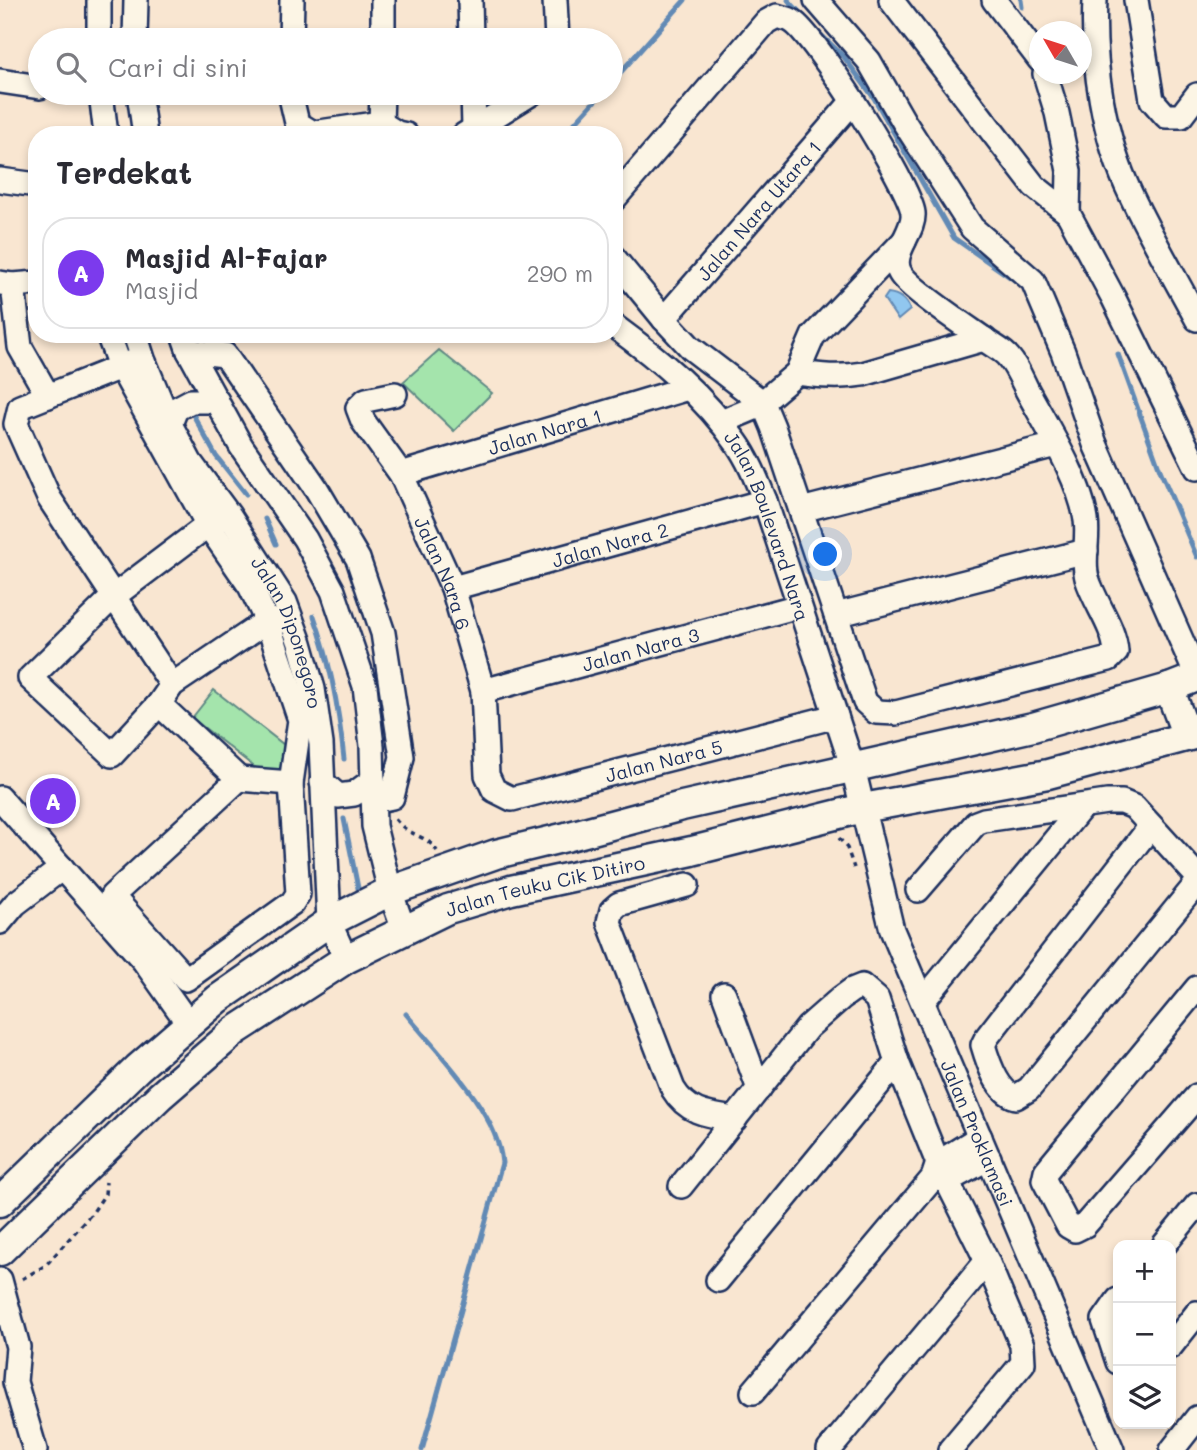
<!DOCTYPE html>
<html lang="id">
<head>
<meta charset="utf-8">
<style>
  :root { --surface:#fff; --page:#f7f7f7; --text:#2b2b33; --muted:#7c7c81; --line:#e1e1e2; --accent:#7c3aed }
  body { margin:0; font-family:Mali,sans-serif; background:var(--page); color:var(--text) }
  .controls { position:absolute; right:21px; bottom:21px; display:grid; overflow:hidden; border-radius:14px; box-shadow:0 4px 10px #0003 }
  .controls button { width:63px; height:63px; display:grid; place-items:center; padding:0; border:0; border-bottom:2px solid var(--line); background:var(--surface); color:var(--text); font:35px sans-serif }
  .compass { position:absolute; left:1029px; top:21px; width:63px; height:63px; border-radius:50%; background:var(--surface); box-shadow:0 4px 10px #0003; rotate:309deg }
  .you { position:absolute; left:826px; top:555px; width:24px; height:24px; margin:-18px; border:5px solid #fff; border-radius:50%; background:#1a73e8; box-shadow:0 0 0 10px #1a73e833 }
  .badge { display:grid; place-items:center; width:46px; height:46px; border-radius:50%; background:var(--accent); color:#fff; font-size:23px; font-weight:700 }
  .pin { position:absolute; translate:-50% -50%; border:4px solid #fff; box-shadow:0 2px 7px #0006 }
  .list { margin:0; padding:0; list-style:none }
  h2 { display:flex; justify-content:space-between; align-items:center; height:91px; margin:0; padding:0 28px; font-size:30px }
  h2 small { font-size:23px; font-weight:400; color:var(--muted) }
  .list li { display:grid; grid-template-columns:46px 1fr auto; gap:21px; align-items:center; box-sizing:border-box; height:112px; margin:0 14px 14px; padding:0 14px; border:2px solid var(--line); border-radius:28px }
  .list b { display:block; font-size:26px; white-space:nowrap }
  .list p { margin:0; font-size:23px; white-space:nowrap; color:var(--muted) }
  .list em { font-size:23px; font-style:normal; color:var(--muted) }
  .icon { flex:none; width:38px; height:38px; fill:none; stroke:currentColor; stroke-width:2; stroke-linecap:round; stroke-linejoin:round }
  .map { position:relative; flex:none; width:1197px; height:1450px; overflow:hidden }
  .search { position:absolute; background:var(--surface); box-shadow:0 4px 10px #0003; left:28px; top:28px; width:595px; height:77px; display:flex; align-items:center; gap:18px; box-sizing:border-box; padding:0 24px; border-radius:38px; color:var(--muted); font-size:26px }
  .panel { position:absolute; background:var(--surface); box-shadow:0 4px 10px #0003; left:28px; top:126px; width:595px; height:217px; border-radius:28px }
  .map>svg:first-child { display:block }
  .green { fill:#a4e4ac; stroke:#608a85; stroke-width:2 }
  .water { fill:#91c7ef; stroke:#628ab5; stroke-width:2 }
  .lines { fill:none; stroke-linecap:round; stroke-linejoin:round }
  .stream { stroke:#628ab5; stroke-width:5 }
  .minor-casing { stroke:#1b2f5e; stroke-width:28 }
  .major-casing { stroke:#1b2f5e; stroke-width:33 }
  .path { stroke:#1b2f5e; stroke-width:3.5; stroke-dasharray:5 5; stroke-linecap:butt }
  .minor { stroke:#fcf5e5; stroke-width:23 }
  .major { stroke:#fcf5e5; stroke-width:28 }
  .labels { text-anchor:middle; dominant-baseline:central; stroke-width:7; stroke-linejoin:round; paint-order:stroke }
  .street-label { font-size:19px; fill:#1b2f5e; stroke:#fcf5e5 }
</style>
</head>
<body>
<div class="map">
<svg width="1197" height="1450" viewBox="0 0 1197 1450">
  <rect width="100%" height="100%" fill="#f9e6d1"/>
  <filter id="ink" filterUnits="userSpaceOnUse"><feTurbulence type="fractalNoise" baseFrequency=".0143" numOctaves="2"/><feDisplacementMap in="SourceGraphic" scale="14" xChannelSelector="R" yChannelSelector="G"/><feConvolveMatrix kernelMatrix="1 2 1 2 8 2 1 2 1" color-interpolation-filters="sRGB"/></filter>
  <g filter="url(#ink)">
    <g class="green">
      <polygon points="439,350 492,393 454,431 403,382"/>
      <polygon points="214,690 293,752 271,780 192,718"/>
    </g>
    <path class="water" d="M888 293C898 294 907 300 910 310L898 320 884 299Z"/>
    <g class="lines">
      <g class="stream">
        <polyline points="788,0 804,17"/>
        <polyline points="1021,0 1022,7"/>
        <polyline points="813,27 844,57 874,98 954,238 1017,282"/>
        <polyline points="611,83 685,0"/>
        <polyline points="564,135 602,93"/>
        <polyline points="1118,354 1160,470 1197,557"/>
        <polyline points="191,411 216,456 246,494"/>
        <polyline points="265,519 276,544"/>
        <path d="M314 616C331 663 339 710 344 759"/>
        <polyline points="344,819 360,898"/>
        <path d="M406 1014C438 1053 498 1112 502 1163L422 1450"/>
      </g>
      <defs>
        <g id="minor">
          <polyline points="470,0 471,40"/>
          <polyline points="555,0 557,40"/>
          <polyline points="816,0 869,61 904,122 972,228 1033,281 1063,352 1095,444 1197,676"/>
          <polyline points="891,0 1034,186 1068,213 1113,297 1197,468"/>
          <polyline points="994,0 1040,60"/>
          <path d="M1095 0C1092 64 1103 137 1131 195 1151 237 1175 278 1197 319"/>
          <polyline points="1136,0 1152,100 1166,116 1181,116 1197,95"/>
          <polyline points="99,40 99,0"/>
          <polyline points="135,40 136,0"/>
          <polyline points="291,40 292,0"/>
          <polyline points="383,40 383,0"/>
          <polyline points="1045,74 1057,113 1069,171 1068,213"/>
          <polyline points="0,81 40,87"/>
          <polyline points="101,93 106,135"/>
          <polyline points="139,93 145,135"/>
          <polyline points="290,93 297,123 313,133 381,123 397,133 406,135"/>
          <polyline points="473,93 474,127"/>
          <polyline points="381,123 382,93"/>
          <polyline points="464,135 532,93"/>
          <polyline points="0,180 37,185"/>
          <path d="M614 199 766 22 777 16C781 18 788 18 792 21 815 35 910 186 913 213 915 232 889 254 900 273 909 289 970 329 988 342 995 347 1004 351 1009 358 1017 367 1022 380 1027 390 1047 427 1080 479 1086 520 1089 539 1082 560 1087 578 1095 604 1114 626 1116 652L1109 659 896 713 876 712 865 702 773 427 763 403 691 348 664 319 614 258"/>
          <polyline points="0,283 13,285 37,283"/>
          <polyline points="13,285 20,347 48,396"/>
          <path id="s1" d="M664 319 853 101"/>
          <path id="s2" d="M614 326C659 359 704 396 736 442 749 460 757 481 765 501L853 768 892 930 1112 1450"/>
          <polyline points="108,334 120,366 208,525 250,586 267,621 300,720 291,783 298,894 292,903 186,979 112,896 239,779 159,704"/>
          <path id="s3" d="M135 334 143 359 170 424 190 462 229 515 285 602 300 643 313 689 321 744 329 922 346 959"/>
          <polyline points="183,334 189,351 241,446 305,539 333,591 365,686 372,746 374,826 390,891 404,930"/>
          <polyline points="189,351 225,355 316,488 358,559 383,633 402,757 392,797 373,801"/>
          <polyline points="133,362 20,407 16,424 49,498 172,685"/>
          <path d="M797 373C820 376 840 378 863 374L984 339"/>
          <path id="s4" d="M395 394 366 400 358 408 363 421 401 474 453 588 483 691 487 775 494 790 512 799 836 716"/>
          <polyline points="721,422 757,407 797,373 813,336 904,241"/>
          <polyline points="170,424 176,409 191,401 217,401"/>
          <path id="s5" d="M401 474 688 388"/>
          <polyline points="801,510 1056,445"/>
          <polyline points="222,518 208,525 114,596 30,678 112,755 159,704 172,685 267,621 282,621"/>
          <path id="s6" d="M453 588 765 501"/>
          <polyline points="836,615 1086,551"/>
          <path id="s7" d="M483 691 799 606"/>
          <polyline points="239,779 291,783"/>
          <polyline points="322,782 338,796 354,794 373,780"/>
          <polyline points="0,798 144,961 188,1023"/>
          <path d="M1151 826 987 1037 983 1045C988 1062 997 1092 1016 1097L1029 1089 1197 883"/>
          <path d="M687 885 619 904 612 910 609 922 673 1089C688 1114 709 1115 735 1119"/>
          <polyline points="918,890 976,823 984,820 1107,802 1122,802 1134,807 1197,876"/>
          <polyline points="0,922 15,904 62,868"/>
          <polyline points="1197,988 1046,1171 1044,1180 1068,1226 1075,1230 1085,1225 1197,1096"/>
          <polyline points="724,994 759,1089"/>
          <polyline points="923,1001 1082,807"/>
          <polyline points="933,1178 947,1181 989,1158"/>
          <polyline points="681,1186 808,1027 841,998 852,990 862,986 877,999 897,1062 938,1163 987,1261 1022,1345 1023,1363 950,1450"/>
          <polyline points="1164,1245 1197,1205"/>
          <polyline points="0,1280 18,1347 15,1382 35,1450"/>
          <polyline points="718,1280 897,1062"/>
          <polyline points="1118,1300 1104,1320 1118,1362"/>
          <polyline points="1171,1346 1197,1313"/>
          <polyline points="753,1392 933,1178 938,1163 980,1137"/>
          <polyline points="829,1450 987,1261"/>
          <polyline points="1172,1450 1197,1418"/>
        </g>
        <g id="major">
          <polyline points="1169,688 1187,736"/>
          <polyline points="0,1202 138,1068 218,999 329,922 390,891 496,854 566,837 682,806 1033,727 1169,688 1197,677"/>
          <path id="s8" d="M0 1251 160 1096 235 1031 346 959 448 909 511 890 692 851 863 808 1048 774 1197 734"/>
        </g>
      </defs>
      <use href="#minor" class="minor-casing"/>
      <use href="#major" class="major-casing"/>
      <g class="path">
        <path d="M395 819C410 838 425 833 437 851"/>
        <polyline points="839,838 847,848 854,868"/>
        <polyline points="22,1279 46,1265 93,1212 105,1194 106,1182"/>
      </g>
      <use href="#minor" class="minor"/>
      <use href="#major" class="major"/>
    </g>
  </g>
  <g class="labels">
    <g class="street-label">
      <text stroke="none"><textPath href="#s1" startOffset="144">Jalan Nara Utara 1</textPath></text>
      <text stroke="none"><textPath href="#s5" startOffset="150">Jalan Nara 1</textPath></text>
      <text stroke="none"><textPath href="#s2" startOffset="259">Jalan Boulevard Nara</textPath></text>
      <text stroke="none"><textPath href="#s6" startOffset="163">Jalan Nara 2</textPath></text>
      <text stroke="none"><textPath href="#s4" startOffset="228">Jalan Nara 6</textPath></text>
      <text stroke="none"><textPath href="#s3" startOffset="338">Jalan Diponegoro</textPath></text>
      <text stroke="none"><textPath href="#s7" startOffset="163">Jalan Nara 3</textPath></text>
      <text stroke="none"><textPath href="#s4" startOffset="630">Jalan Nara 5</textPath></text>
      <text stroke="none"><textPath href="#s8" startOffset="668">Jalan Teuku Cik Ditiro</textPath></text>
      <text stroke="none"><textPath href="#s2" startOffset="903">Jalan Proklamasi</textPath></text>
    </g>
  </g>
</svg>
<div class="controls">
<button>+</button>
<button>−</button>
<button><svg class="icon" aria-label="layers" viewBox="0 0 24 24"><path d="M12 4l9 5-9 5-9-5zM3 14l9 5 9-5"/></svg></button>
</div>
<svg class="compass" viewBox="-18 -18 36 36"><path d="M0-13l5 13h-10z" fill="#e53935"/><path d="M0 13l5-13h-10z" fill="#7c7c81"/></svg>
<div class="you"></div>
<div class="pin badge" style="left:53px;top:801px">A</div>
<div class="search"><svg class="icon" aria-label="search" viewBox="0 0 24 24"><circle cx="10" cy="10" r="6"/><path d="M15 15l6 6"/></svg>Cari di sini</div>
<section class="panel">
<h2>Terdekat<small></small></h2>
<ul class="list">
<li><span class="badge">A</span><div><b>Masjid Al-Fajar</b><p>Masjid</p></div><em>290 m</em></li>
</ul>
</section>
</div>
</body>
</html>
